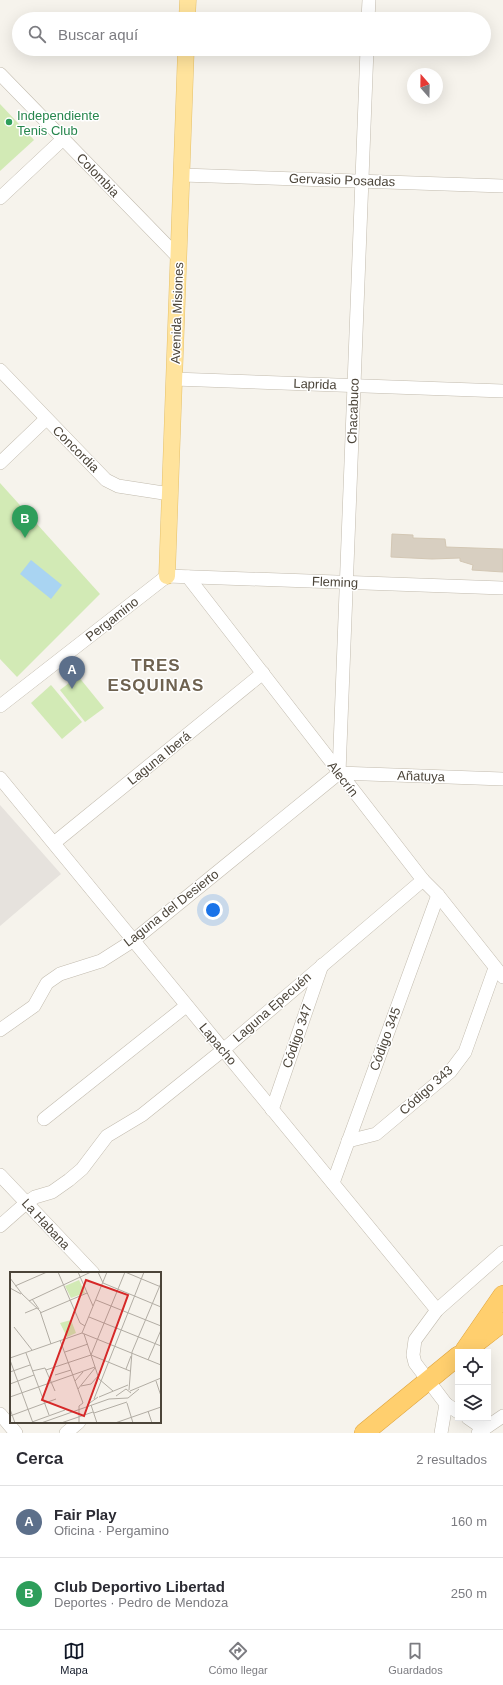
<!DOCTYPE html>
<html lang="es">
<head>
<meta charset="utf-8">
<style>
  :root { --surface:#fff; --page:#f2f2f3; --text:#2b2b33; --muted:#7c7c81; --line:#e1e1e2; --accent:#111827 }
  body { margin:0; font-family:Helvetica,sans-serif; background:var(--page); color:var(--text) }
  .controls { position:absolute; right:12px; bottom:12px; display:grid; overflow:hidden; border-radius:0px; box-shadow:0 4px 16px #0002 }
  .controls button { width:36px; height:36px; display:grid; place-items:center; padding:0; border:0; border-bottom:1px solid var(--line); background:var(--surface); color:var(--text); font:20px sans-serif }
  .compass { position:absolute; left:407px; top:68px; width:36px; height:36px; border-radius:50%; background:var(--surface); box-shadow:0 4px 16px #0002; rotate:340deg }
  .you { position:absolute; left:213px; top:910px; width:14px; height:14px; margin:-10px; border:3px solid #fff; border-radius:50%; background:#1a73e8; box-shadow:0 0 0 6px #1a73e833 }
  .badge { display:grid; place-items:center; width:26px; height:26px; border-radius:50%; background:var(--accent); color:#fff; font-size:13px; font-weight:700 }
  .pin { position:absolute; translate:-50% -33px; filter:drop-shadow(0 1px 2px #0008) }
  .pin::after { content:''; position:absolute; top:21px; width:14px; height:12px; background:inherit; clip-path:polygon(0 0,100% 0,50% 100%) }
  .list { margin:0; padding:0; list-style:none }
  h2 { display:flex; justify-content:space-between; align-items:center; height:52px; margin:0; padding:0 16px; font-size:17px }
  h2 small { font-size:13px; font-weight:400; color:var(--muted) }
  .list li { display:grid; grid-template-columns:26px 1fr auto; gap:12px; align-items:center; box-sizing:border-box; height:72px; padding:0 16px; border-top:1px solid var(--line) }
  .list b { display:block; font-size:15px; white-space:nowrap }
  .list p { margin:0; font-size:13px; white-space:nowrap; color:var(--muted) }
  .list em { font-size:13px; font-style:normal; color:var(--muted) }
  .icon { flex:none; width:22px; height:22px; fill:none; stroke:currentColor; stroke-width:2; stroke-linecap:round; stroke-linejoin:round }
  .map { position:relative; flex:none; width:503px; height:1433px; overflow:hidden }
  .search { position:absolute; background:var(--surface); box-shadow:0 4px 16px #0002; left:12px; right:12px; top:12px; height:44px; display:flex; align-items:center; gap:10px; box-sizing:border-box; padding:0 14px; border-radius:22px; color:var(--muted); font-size:15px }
  .sheet { height:196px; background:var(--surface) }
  nav { display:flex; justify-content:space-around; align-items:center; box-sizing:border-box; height:56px; border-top:1px solid var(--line); background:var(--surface); font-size:11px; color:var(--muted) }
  nav a { display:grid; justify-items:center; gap:2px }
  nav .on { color:var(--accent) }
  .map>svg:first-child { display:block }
  .industrial { fill:#e6e2dd }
  .green { fill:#d2eab5 }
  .water { fill:#a9d4f2 }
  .building { fill:#d8cfc1; stroke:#d3c7b4 }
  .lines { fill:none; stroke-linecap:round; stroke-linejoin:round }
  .minor-casing { stroke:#c2bbae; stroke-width:14 }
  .major-casing { stroke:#e6c16a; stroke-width:17 }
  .highway-casing { stroke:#e0a43c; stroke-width:20 }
  .minor { stroke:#fff; stroke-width:13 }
  .major { stroke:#ffe39c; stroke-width:16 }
  .highway { stroke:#ffcf6e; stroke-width:19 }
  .leisure-dot { fill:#2e9e5b; stroke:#fff; stroke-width:1.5 }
  .labels { text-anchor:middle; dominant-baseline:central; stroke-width:3; stroke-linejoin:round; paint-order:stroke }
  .leisure-label { font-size:13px; fill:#27864d; stroke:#fff; text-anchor:start }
  .street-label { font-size:13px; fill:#4b4439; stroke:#fff }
  .district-label { font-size:17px; font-weight:bold; letter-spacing:1px; fill:#6e6250; stroke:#fff }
  .inset-road { fill:none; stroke:#b2ada4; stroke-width:1 }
  .view { fill:#d62828; fill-opacity:0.15; stroke:#d62828; stroke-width:2 }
  .inset-edge { fill:none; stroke:#4b4439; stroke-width:2 }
</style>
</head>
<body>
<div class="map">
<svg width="503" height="1433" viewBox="0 0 503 1433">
  <rect width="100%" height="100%" fill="#f6f3ec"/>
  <polygon class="industrial" points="0,805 61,874 0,926"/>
  <g class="green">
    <polygon points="0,104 34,140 0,171"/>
    <polygon points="0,483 100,594 17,677 0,659"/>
    <polygon points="78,676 104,708 85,722 60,690"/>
    <polygon points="51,685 82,722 62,739 31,703"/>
  </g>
  <polygon class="water" points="31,560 62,585 51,599 20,574"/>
  <polygon class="building" points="392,534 413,535 413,538 445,539 446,547 503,549 503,572 472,570 473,565 460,561 460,558 432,559 391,557"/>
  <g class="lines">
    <defs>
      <g id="minor">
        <polyline points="368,19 369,0"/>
        <polyline points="0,74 179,258"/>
        <polyline points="182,175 503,186"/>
        <polyline points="0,198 63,139"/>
        <polyline points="0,370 106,480 118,486 170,494"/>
        <polyline points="174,379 503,391"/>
        <polyline points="0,463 46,419"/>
        <polyline points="188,577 423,880 438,895 503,977"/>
        <polyline points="0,706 167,576 503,588"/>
        <polyline points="339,773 367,49"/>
        <polyline points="339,773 503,779"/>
        <polyline points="0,778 437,1310"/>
        <polyline points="54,843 263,673"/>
        <polyline points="0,1030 34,1006 47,983 60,974 101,961 134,940 339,773"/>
        <polyline points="272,1110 322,965"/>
        <polyline points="44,1119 186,1006"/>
        <polyline points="348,1141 376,1134 450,1072 465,1052 495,968"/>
        <polyline points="0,1175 93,1273"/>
        <polyline points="333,1183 438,895"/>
        <polyline points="0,1226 26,1203 35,1197 52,1192 69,1180 82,1169 107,1136 142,1115 223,1050 423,880"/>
        <polyline points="446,1404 458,1412"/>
        <polyline points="0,1414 16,1433"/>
        <polyline points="468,1418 484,1429"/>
        <polyline points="66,1433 79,1422"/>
        <polyline points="441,1433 446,1404 415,1363 413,1355 415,1340 437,1310 503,1252"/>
        <polyline points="478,1433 503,1416"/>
      </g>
      <g id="major">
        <polyline points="187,19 188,0"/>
        <polyline points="167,576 186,49"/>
      </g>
      <g id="highway">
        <polyline points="477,1342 503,1322"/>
        <polyline points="465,1350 503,1295"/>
        <polyline points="364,1433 458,1356"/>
      </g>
    </defs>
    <use href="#minor" class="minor-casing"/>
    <use href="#major" class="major-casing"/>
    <use href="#highway" class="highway-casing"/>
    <use href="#minor" class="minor"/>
    <use href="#major" class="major"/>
    <use href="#highway" class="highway"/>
  </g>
  <circle class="leisure-dot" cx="9" cy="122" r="4"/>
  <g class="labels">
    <g class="leisure-label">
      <text x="17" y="115">Independiente<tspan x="17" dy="15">Tenis Club</tspan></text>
    </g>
    <g class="street-label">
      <text transform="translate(98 175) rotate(46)">Colombia</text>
      <text transform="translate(342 180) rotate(2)">Gervasio Posadas</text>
      <text transform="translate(177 313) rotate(-88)">Avenida Misiones</text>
      <text transform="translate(315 384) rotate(2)">Laprida</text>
      <text transform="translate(353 411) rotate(-88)">Chacabuco</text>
      <text transform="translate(76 449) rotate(45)">Concordia</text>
      <text transform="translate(335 582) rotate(2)">Fleming</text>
      <text transform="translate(112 619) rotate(-38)">Pergamino</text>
      <text transform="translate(159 758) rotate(-39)">Laguna Iberá</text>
      <text transform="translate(421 776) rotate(2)">Añatuya</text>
      <text transform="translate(343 779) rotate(52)">Alecrín</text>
      <text transform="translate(171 908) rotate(-38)">Laguna del Desierto</text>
      <text transform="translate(272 1007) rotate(-41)">Laguna Epecuén</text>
      <text transform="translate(297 1036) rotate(-71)">Código 347</text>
      <text transform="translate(385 1039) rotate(-70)">Código 345</text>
      <text transform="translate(218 1044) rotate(50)">Lapacho</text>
      <text transform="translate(426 1090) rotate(-42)">Código 343</text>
      <text transform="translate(46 1224) rotate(47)">La Habana</text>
    </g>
    <g class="district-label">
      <text x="156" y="665">TRES<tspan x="156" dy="20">ESQUINAS</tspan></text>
    </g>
  </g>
  <g transform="translate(10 1272)">
    <rect width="151" height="151" fill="#f6f3ec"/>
    <path d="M69 8 75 21 61 26 55 14ZM61 48 66 61 57 65 50 51Z" fill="#d2eab5"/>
    <path class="inset-road" d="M48 0 70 51 75 54M68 0 83 34M88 0 93 11 151 35M0 6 12 22 30 39 41 72M5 14 37 0M0 16 11 22M22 27 29 37M86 28 151 54M19 29 81 0M15 41 27 36M30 41 77 21M79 45 151 74M4 55 22 78M72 61 97 0M74 62 89 107 103 119M50 68 73 131M55 80 78 72M16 81 39 143M81 83 115 0 151 15M81 83 120 99M0 86 72 61 151 93M0 88 23 151M138 88 151 58M116 97 121 84M36 98 81 83M22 99 35 96 45 119M0 100 20 93M45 103 61 98M65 109 73 100M146 109 151 124M0 112 24 103M71 114 81 112 88 104M68 117 85 96M119 118 122 80 151 11M120 119 151 106M106 124 116 117 121 121M0 125 85 95M89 125 118 113M84 127 134 0M117 131 123 151M77 133 88 125M81 133 87 151M0 137 5 151M138 139 142 151M84 141 117 130M0 144 46 127M22 150 55 138M31 151 99 127 118 126 129 117M51 151 83 140M69 151V134L73 131M105 151 151 135"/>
    <path class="view" d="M76 8 118 23 74 144 32 128Z"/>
    <rect width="151" height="151" class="inset-edge"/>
  </g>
</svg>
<div class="controls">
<button><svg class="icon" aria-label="locate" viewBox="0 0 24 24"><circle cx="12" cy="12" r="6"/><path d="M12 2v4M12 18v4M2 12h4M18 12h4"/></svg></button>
<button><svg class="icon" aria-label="layers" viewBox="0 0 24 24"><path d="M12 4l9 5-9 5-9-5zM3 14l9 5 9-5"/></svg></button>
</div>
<svg class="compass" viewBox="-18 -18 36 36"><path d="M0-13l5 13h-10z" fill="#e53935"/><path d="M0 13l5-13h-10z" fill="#7c7c81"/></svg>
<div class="you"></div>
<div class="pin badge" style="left:72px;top:689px;background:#5c6f8a">A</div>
<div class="pin badge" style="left:25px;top:538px;background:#2e9e5b">B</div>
<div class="search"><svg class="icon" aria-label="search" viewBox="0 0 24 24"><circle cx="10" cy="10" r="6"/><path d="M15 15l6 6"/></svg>Buscar aquí</div>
</div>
<section class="sheet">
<h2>Cerca<small>2 resultados</small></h2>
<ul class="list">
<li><span class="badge" style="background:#5c6f8a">A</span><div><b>Fair Play</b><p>Oficina · Pergamino</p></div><em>160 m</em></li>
<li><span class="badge" style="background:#2e9e5b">B</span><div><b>Club Deportivo Libertad</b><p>Deportes · Pedro de Mendoza</p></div><em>250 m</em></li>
</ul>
</section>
<nav>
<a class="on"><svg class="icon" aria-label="map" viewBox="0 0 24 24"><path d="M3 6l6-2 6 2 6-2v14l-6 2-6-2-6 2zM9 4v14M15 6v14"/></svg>Mapa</a>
<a><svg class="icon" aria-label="directions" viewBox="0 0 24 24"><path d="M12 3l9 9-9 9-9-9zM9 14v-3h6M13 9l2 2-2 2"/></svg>Cómo llegar</a>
<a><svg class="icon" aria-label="saved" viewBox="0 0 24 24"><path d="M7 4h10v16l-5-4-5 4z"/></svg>Guardados</a>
</nav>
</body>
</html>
